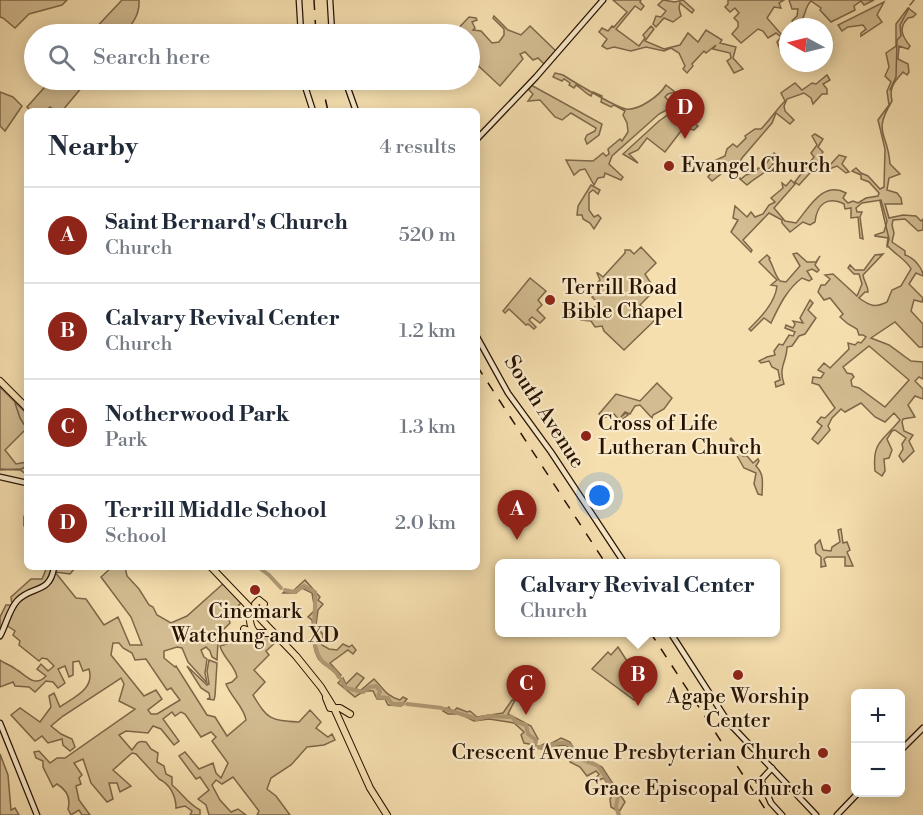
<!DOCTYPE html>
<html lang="en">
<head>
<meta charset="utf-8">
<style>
  :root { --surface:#fff; --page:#f6f6f7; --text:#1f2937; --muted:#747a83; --line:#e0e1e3; --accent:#8f2418 }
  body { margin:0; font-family:"Libre Bodoni",serif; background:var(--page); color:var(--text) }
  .controls { position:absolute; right:18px; bottom:18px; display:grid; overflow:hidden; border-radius:9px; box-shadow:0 3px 15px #0003 }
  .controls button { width:54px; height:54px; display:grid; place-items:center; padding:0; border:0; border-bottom:2px solid var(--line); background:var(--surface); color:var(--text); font:30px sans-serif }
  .compass { position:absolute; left:779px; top:18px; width:54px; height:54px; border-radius:50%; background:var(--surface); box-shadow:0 3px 15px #0003; rotate:277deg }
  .you { position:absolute; left:600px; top:496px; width:21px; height:21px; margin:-15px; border:4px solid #fff; border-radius:50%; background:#1a73e8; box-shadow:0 0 0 9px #1a73e833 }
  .badge { display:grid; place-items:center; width:39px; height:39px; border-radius:50%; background:var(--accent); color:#fff; font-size:20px; font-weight:700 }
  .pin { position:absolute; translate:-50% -50px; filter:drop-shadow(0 2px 3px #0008) }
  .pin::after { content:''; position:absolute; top:32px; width:21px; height:18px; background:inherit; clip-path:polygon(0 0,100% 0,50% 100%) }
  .popup { position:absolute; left:495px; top:559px; width:285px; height:78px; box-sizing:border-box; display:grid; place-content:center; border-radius:9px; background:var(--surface); filter:drop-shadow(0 2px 4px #0005); font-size:20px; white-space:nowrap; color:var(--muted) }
  .popup b { font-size:22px; color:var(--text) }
  .popup::after { content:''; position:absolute; left:50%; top:100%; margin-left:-12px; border:12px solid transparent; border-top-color:var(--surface) }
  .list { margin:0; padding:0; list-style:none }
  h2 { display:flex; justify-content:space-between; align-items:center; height:78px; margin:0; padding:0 24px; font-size:26px }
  h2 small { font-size:20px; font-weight:400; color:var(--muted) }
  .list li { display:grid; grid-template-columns:39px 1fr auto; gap:18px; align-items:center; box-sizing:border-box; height:96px; padding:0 24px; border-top:2px solid var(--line) }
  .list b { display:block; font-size:22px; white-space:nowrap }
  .list p { margin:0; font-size:20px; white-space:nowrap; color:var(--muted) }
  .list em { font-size:20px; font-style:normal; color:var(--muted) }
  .icon { flex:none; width:33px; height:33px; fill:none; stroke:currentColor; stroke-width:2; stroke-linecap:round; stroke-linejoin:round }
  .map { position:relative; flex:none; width:923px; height:815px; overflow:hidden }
  .search { position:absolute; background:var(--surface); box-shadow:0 3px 15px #0003; left:24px; top:24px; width:456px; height:66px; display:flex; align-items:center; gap:15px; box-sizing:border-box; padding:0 21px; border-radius:33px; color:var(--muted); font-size:22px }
  .panel { position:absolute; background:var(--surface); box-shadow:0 3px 15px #0003; left:24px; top:108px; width:456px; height:462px; border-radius:9px }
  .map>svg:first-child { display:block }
  .green { fill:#d3bc91; stroke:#7d6748; stroke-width:1.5; fill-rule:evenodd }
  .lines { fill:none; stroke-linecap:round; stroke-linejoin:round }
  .stream { stroke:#796346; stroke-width:1.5 }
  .river { stroke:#b09974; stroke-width:4 }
  .secondary-casing { stroke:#271200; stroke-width:7 }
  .trunk-casing { stroke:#271200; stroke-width:8 }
  .secondary { stroke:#f9eacb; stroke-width:4.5 }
  .trunk { stroke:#f6dfaf; stroke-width:6 }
  .rail { stroke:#271200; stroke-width:1.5; stroke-dasharray:10 10; stroke-linecap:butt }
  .poi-dot { fill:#8f2418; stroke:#f9eacb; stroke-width:2 }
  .labels { text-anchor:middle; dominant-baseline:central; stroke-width:4.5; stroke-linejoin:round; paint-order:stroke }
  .poi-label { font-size:21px; fill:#271200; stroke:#f9eacb; text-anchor:start }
  .street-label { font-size:21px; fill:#271200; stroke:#f9eacb }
</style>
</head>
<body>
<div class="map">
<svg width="923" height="815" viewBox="0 0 923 815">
  <rect width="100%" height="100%" fill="#f6dfaf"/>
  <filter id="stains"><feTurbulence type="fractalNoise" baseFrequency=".00333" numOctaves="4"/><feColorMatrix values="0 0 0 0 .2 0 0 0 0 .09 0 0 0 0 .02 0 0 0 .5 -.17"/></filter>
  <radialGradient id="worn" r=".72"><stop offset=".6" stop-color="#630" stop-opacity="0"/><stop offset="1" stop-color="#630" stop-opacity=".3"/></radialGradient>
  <g class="green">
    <polygon points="0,0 67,0 62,5 29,14 15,28 3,18 0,17"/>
    <path d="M122 0H139C140 15 132 24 124 34H90Z"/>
    <polygon points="613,0 641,0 640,2 644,6 641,10 635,6 616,29 639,46 645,38 643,35 651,26 654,29 645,41 664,49 680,45 688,33 698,42 706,30 722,40 720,43 736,47 733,58 743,69 734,73 727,61 731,58 730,53 713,49 716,45 706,53 704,51 692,64 693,66 687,73 683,69 685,66 679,53 671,48 664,51 646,47 631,51 614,47 607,49 602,46 607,39 599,32 602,28 608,31 612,26 614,27 627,12"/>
    <polygon points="663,0 675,2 683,0 694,10 692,13 680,3 679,8 681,16 673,22 664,18 656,27 653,24 656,16 661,17 666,11 658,5"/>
    <polygon points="728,0 784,0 779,3 781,8 774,7 767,18 788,42 788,45 780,50 777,42 781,37 776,33 768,38 763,31 758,29 741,43 732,34 738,27 738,22 734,18 739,13 735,8 730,12 725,7 728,4"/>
    <path d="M789 0H874L864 5 861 1 854 6 855 10 831 22 820 10 821 8 811 1C803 9 807 18 797 26L792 21 797 16 798 9H792Z"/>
    <polygon points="884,2 877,15 882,22 861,36 861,33 866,29 863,25 848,27 842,31 838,25"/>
    <path d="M908 8 916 14 913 17 908 18C898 28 902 36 910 46L908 49 899 46 898 59 908 64 909 72 907 75 903 72C894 82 889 87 892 101 872 134 888 132 890 164L900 174 889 178 887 190 897 193 901 198 902 204H885L889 218 903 215 916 216 921 221 923 219V230L918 231 905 219 893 220 892 225 894 233 892 242 905 251V255C913 257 923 268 923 276L916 273 909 284 923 298 922 302 914 300 911 311 923 324V347H919L895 322 871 338 889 345 911 361 923 362V379L919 377 915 381 923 389V399L915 396 908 405 915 417 903 419 902 422 904 431 913 435 909 441 914 451 903 462 899 456 903 449 902 444 906 438 895 430 892 431 887 439 892 450 889 458 884 459 885 471 882 476 875 471C872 441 883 441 900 420L894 413 885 422 875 417 861 403 845 412 841 409 832 418 828 426 830 430 818 444 812 439 822 426 817 422 821 417 825 418 835 408 819 385 812 383 813 377 821 378 824 373 818 370 824 363 830 368 849 349 848 343 855 345 858 342 861 343 866 337 863 335H859L857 329 848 324 840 317 843 314 830 298 824 300 818 292 821 285H825L830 279 825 275 833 274 857 296 862 284 859 274H854L848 268 850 265 855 270H864L875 255 883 254 863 275C864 282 868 285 868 292H865L859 298C870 306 875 308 887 302L892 290 901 286 911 269C907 260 894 254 887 245L888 238 875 236V235L884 232 887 221 881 200 862 203 856 208 857 212H862L860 217 863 239 860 238 858 217 851 218V208L845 209 844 204C827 196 817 204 815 222L810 225 803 222 790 232 782 223V220L769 213 743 240 752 250 751 252 731 232 738 220 733 218 735 206 747 217 751 212 755 217 763 214 769 205 775 202 771 198 783 188 782 183 786 186 791 180 794 183 814 157 811 153 817 145 812 136 815 134 823 139 818 147 823 152 819 157 830 165 839 155 846 157 842 164 849 172 846 173 837 166 824 171 818 168 809 174 799 185 796 183 774 208 785 221 796 223C809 208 823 180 846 193L843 198 848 203 853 201 858 203 866 198 878 196 879 193 869 182 861 179V175L852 171 856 168 861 173 868 176 880 189 884 187 885 149 878 120 889 105 887 91 891 82 885 76 889 67 886 53 896 46V24ZM869 346 909 380 885 407 859 388 852 386 851 380 854 377 852 374 847 373 843 367Z"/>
    <polygon points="494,16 508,30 521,35 530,26 556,51 544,64 538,58 533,60 525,52 520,54 523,59 500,86 471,59 475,54 470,48 470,34 453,34 469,17 476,18 477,20 472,22 475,28 473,30 481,31 492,43 499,42 504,35 504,29 493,18"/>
    <path d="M555 73 563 75C574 82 617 108 626 109 639 111 660 95 666 85L675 92 668 94 665 97 672 104 678 98 683 101 659 114 612 156 609 164 623 177 621 180 605 173 604 177 598 178 594 185 585 169 580 170 574 175 566 160 593 161 603 153 606 156 609 154 608 149 620 139 622 141 628 132 627 123 623 115 625 111 614 105 611 107 601 102 602 96 593 92 591 96C584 93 582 88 576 85L574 88 569 85 570 83 564 79 562 81 553 77Z"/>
    <path d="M827 75 830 80 823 84 827 89V94H822L813 104 811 98 804 93 787 99 784 106 785 111 794 120 790 124 776 113 772 123 742 158 735 173 741 179 746 175 757 172 758 168H763L774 153 777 155C773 171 758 175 747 185L734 174 725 171 712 181 708 177 710 174 706 167 715 165 716 160 725 156 727 149 733 144 737 147 746 138 745 136 755 129H761C770 120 776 110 785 101L781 93 795 83 802 90 812 83 816 84Z"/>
    <polygon points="51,80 88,80 62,111 56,111 50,107 46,111 31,111 27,107"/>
    <polygon points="531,85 602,124 599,135 587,144 585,139 587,135 595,131 596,128 571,113 562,120 555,117 540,100 528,101 533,94 529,90"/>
    <polygon points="0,92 13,97 22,106 5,131 0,126"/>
    <polygon points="676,109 698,126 694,130 689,129 685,133 681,131 665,152 647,138 638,150 629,154 638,163 623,154 659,121"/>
    <polygon points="591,185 600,190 598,194 593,190 589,193 589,210 594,217 598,215 601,218 594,229 590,223 583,219 582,215 577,215 578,206"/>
    <polygon points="641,247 656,263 645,274 655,290 640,305 655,320 624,350 604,331 602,326 595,327 591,321 581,320 575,315 568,317 564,313 586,314 597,305 598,303 592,297 597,291 594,286 600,280 597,273 598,273 603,277 625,253 625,250 630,250 634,254"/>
    <path d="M797 253 807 262H816L820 256 815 265 819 270 817 272 812 269 807 271 812 279 809 281 802 278C787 289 779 306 771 323L764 318 751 331 749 329C761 317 775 303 777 286L771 285 777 280 759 262 767 255 770 258 769 259C774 267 774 274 780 281L786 282 800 266 793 254Z"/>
    <polygon points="530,278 546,291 538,300 542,305 537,310 545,318 540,323 532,317 529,320 536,327 534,329 528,324 526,325 509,309 505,313 503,311"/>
    <path d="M810 300 813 303 808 310 816 318 805 334 799 336 792 346 787 347C787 362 778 366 784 384L776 387 775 382 780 380 778 370 772 367 769 361 761 363 759 361 767 357 775 355 774 351 779 344 783 345 789 335 793 336 795 332 785 328 786 325 793 328 795 324 793 321 803 323 800 318Z"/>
    <polygon points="657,383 672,398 664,409 653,415 652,418 640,405 635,406 630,414 625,412 621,417 626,413 628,415 620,421 614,414 611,414 604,418 599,414 616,394 640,401"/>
    <polygon points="0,387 27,414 27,428 5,450 16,464 27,462 27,475 19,469 0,470"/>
    <path d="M731 438 742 451 743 456H747L753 463 758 459 759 461 756 466C765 475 762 484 762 495L758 494 754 484 756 473 744 468 736 454 729 451 732 442 730 439Z"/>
    <polygon points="841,529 843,543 847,542 850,550 847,552 853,566 845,566 845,557 827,557 824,559 826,566 821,567 821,557 816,553 815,545 820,540 823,550 831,551 832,547 840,542 838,530"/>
    <path d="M47 567 54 569 57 567H76L70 574 55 572 76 598 86 599 104 625 118 617 130 645H142L131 617 101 577 112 567H125L127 576 139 589 149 605 153 607 157 615 171 623 187 616 225 582 242 602 228 616 230 623 223 630 229 637 225 641 218 635 223 642H218L217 660 212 657 210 651 206 647 201 650 204 657 207 659 205 673 207 683 188 662 182 648 177 647 164 651V658L175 667 176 666 207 715 215 717 227 736 246 720C244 707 231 697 226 684L232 682 237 677C235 665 223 658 220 646L233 642 245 630 268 633 278 640 266 651 269 655 254 670 265 682 253 695C268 720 270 720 299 722L310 710 321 722 316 728 328 737 332 734 335 740 324 745 307 747 291 765 271 778 267 789 276 796 290 815H257L259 811 233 777 222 784 216 780 212 785 220 800 231 812 238 809 246 815H209L206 805 198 799 209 790 200 777 196 779 179 756 185 752 199 769 213 763 216 773 221 778 228 763 212 741 216 737 211 732 201 737 185 714 181 712 175 716 172 712 163 719 179 741 174 745 161 729 153 726 148 733 126 731 119 735 132 750C137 744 137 740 146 742L151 749 158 753 157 762 164 766 166 774 172 777V785C184 795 186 802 200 810V815H190L192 811 185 806 176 808C176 796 170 784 159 779L136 754 132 753 113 770 131 786 120 792 117 783H109L113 799 107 802 91 783 83 759 74 763 82 775 79 778 81 784 76 786 79 800 90 815H82L79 810 71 815 68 809C71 798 67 790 57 784L53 787 43 767V761L36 758 34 752 39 751 50 763 57 758H65L135 709 119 701 124 684 121 678 63 716 51 726 61 734 72 739 75 747 70 751 63 745 62 739 48 743 42 736 35 741 11 715 20 708 40 722 51 707 49 696 54 693 60 707C74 697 95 689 89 669L83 671 79 661 73 662V675L69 677 65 666 58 669 65 683 58 688 53 682 46 681 35 692 29 687 15 686 13 682 0 687V660C6 664 12 666 17 670 27 676 35 688 46 676L37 669 41 664 48 671 54 666 47 659 42 658 39 661 19 645 20 641 13 635 15 631 6 625 0 635V617L6 605H12L11 597 31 579H42ZM113 643H119L123 648 132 653 135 660 146 659 167 690 171 688 180 700 157 714H151L148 710 162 699 156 690 144 696 111 655Z"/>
    <path d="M305 580 320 597 318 600 323 604 318 610 316 625 324 636 320 640 322 645 329 649 337 650 343 644 349 647 352 645 356 650 353 654 348 650 330 663 341 675 338 677C334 668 323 666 318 658 311 646 314 632 312 620L308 617 315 610 312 593 302 588 296 593H283L286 590 293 591Z"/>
    <polygon points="618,647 645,689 634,700 592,669 608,652 611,655"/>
    <polygon points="209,660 217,663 215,696 214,700 207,699 210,698 209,693 201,688 187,666 207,685 209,684 207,671"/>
    <path d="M357 673 364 678 356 688 358 690H361L374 679C384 689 386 696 400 700L403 697 407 699 401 706 388 705 385 699H377L373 691C367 690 360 693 355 697L338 683 343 678 346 684Z"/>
    <polygon points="512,700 515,700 508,714 531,726 538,739 534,745 524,743 521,735 524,732 514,723 489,719 474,721 460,714 448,714 443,711 449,707 451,711 454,711 457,708 467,712 470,711 477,717 503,713"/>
    <polygon points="561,738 570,742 577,754 602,767 625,802 619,812 611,807 610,799 613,795 609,793 610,788 604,778 599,780 597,777 599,774 596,771 587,776 580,767 570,762 568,747 566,745 554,746 549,750 536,748 548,742 550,744"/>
    <polygon points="0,754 8,775 11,810 15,808 19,815 0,815"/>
  </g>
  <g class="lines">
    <g class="stream">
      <polyline points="910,5 914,0"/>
      <polyline points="890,90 896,77 897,40 901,36 900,25 909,8"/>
      <polyline points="880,201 889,239 887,247"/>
      <polyline points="15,403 20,418 27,429"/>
      <polyline points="0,469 19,470 27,466"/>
    </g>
    <g class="river">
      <polyline points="258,567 269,575 281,588"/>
      <path d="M285 590 294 592 304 586 315 592C317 611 308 644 322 661 328 667 335 669 339 677"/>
      <polyline points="341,679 346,688 363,692 370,687 376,686 380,691 378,697 388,698 392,704 403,704"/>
      <polyline points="407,704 442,708"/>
      <polyline points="445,709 477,719 489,716 512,717 516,722 526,725 528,734 536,740 535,745"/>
      <path d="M537 747C548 749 564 736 572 748 574 751 574 754 576 757L598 766 618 796 616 807 619 815"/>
    </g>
    <defs>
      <g id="secondary">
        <polyline points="299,0 301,34"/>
        <polyline points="330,0 332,34"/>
        <polyline points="303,80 313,111"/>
        <polyline points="345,80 356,111"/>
        <polyline points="477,139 536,77 603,0"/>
        <polyline points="477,337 508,393 551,452 625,564"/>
        <polyline points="0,477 27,483"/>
        <polyline points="27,517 27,525"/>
        <polyline points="670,632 728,722 816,815"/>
        <path d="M0 636C6 625 9 610 17 601 31 585 50 595 54 567"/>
        <polyline points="0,723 37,815"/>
        <polyline points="900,751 923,728"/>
        <polyline points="772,768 761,780 771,803 782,815"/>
        <polyline points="837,815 859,792"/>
      </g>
      <g id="trunk">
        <polyline points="0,381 27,408"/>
        <polyline points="211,567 296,656 321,687 334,708 370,788 387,815"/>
        <path d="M248 607C251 616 248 625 254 631"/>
        <polyline points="257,610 255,604 259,600 264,604 261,610"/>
        <polyline points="244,629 257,633 273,633"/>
        <polyline points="326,698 330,708 340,708 350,714"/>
      </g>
    </defs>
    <use href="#secondary" class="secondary-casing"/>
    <use href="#trunk" class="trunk-casing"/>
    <use href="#secondary" class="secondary"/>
    <use href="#trunk" class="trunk"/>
    <g class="rail">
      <polyline points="314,0 316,34"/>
      <polyline points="321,80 328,111"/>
      <polyline points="477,366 606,564"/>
      <polyline points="650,632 769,815"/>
    </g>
  </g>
  <g class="poi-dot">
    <circle cx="669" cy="166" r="6"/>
    <circle cx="550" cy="300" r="6"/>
    <circle cx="586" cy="436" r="6"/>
    <circle cx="255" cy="590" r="6"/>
    <circle cx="738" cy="675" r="6"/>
    <circle cx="823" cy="753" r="6"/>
    <circle cx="826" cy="789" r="6"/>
  </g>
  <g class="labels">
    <g class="poi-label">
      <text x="681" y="166">Evangel Church</text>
      <text x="562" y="288">Terrill Road<tspan x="562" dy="24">Bible Chapel</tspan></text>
      <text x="598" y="424">Cross of Life<tspan x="598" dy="24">Lutheran Church</tspan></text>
      <text x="255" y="612" text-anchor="middle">Cinemark<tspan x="255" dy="24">Watchung and XD</tspan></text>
      <text x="738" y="697" text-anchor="middle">Agape Worship<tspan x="738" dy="24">Center</tspan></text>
      <text x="811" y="753" text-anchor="end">Crescent Avenue Presbyterian Church</text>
      <text x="814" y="789" text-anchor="end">Grace Episcopal Church</text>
    </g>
    <g class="street-label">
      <text transform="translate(544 412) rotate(57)">South Avenue</text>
    </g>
  </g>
  <rect width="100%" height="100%" filter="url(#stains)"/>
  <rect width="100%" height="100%" fill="url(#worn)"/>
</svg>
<div class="controls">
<button>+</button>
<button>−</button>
</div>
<svg class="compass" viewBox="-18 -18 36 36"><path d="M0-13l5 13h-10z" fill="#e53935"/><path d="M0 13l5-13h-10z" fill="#747a83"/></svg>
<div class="you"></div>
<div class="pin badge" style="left:517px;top:540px">A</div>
<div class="pin badge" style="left:638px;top:706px">B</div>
<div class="popup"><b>Calvary Revival Center</b>Church</div>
<div class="pin badge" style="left:526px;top:715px">C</div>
<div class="pin badge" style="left:685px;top:139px">D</div>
<div class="search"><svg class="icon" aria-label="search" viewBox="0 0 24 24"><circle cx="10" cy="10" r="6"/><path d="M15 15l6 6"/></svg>Search here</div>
<section class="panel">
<h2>Nearby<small>4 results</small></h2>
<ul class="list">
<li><span class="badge">A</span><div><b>Saint Bernard's Church</b><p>Church</p></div><em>520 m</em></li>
<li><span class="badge">B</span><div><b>Calvary Revival Center</b><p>Church</p></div><em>1.2 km</em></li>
<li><span class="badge">C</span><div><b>Notherwood Park</b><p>Park</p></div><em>1.3 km</em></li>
<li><span class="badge">D</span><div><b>Terrill Middle School</b><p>School</p></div><em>2.0 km</em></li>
</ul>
</section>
</div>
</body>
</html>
